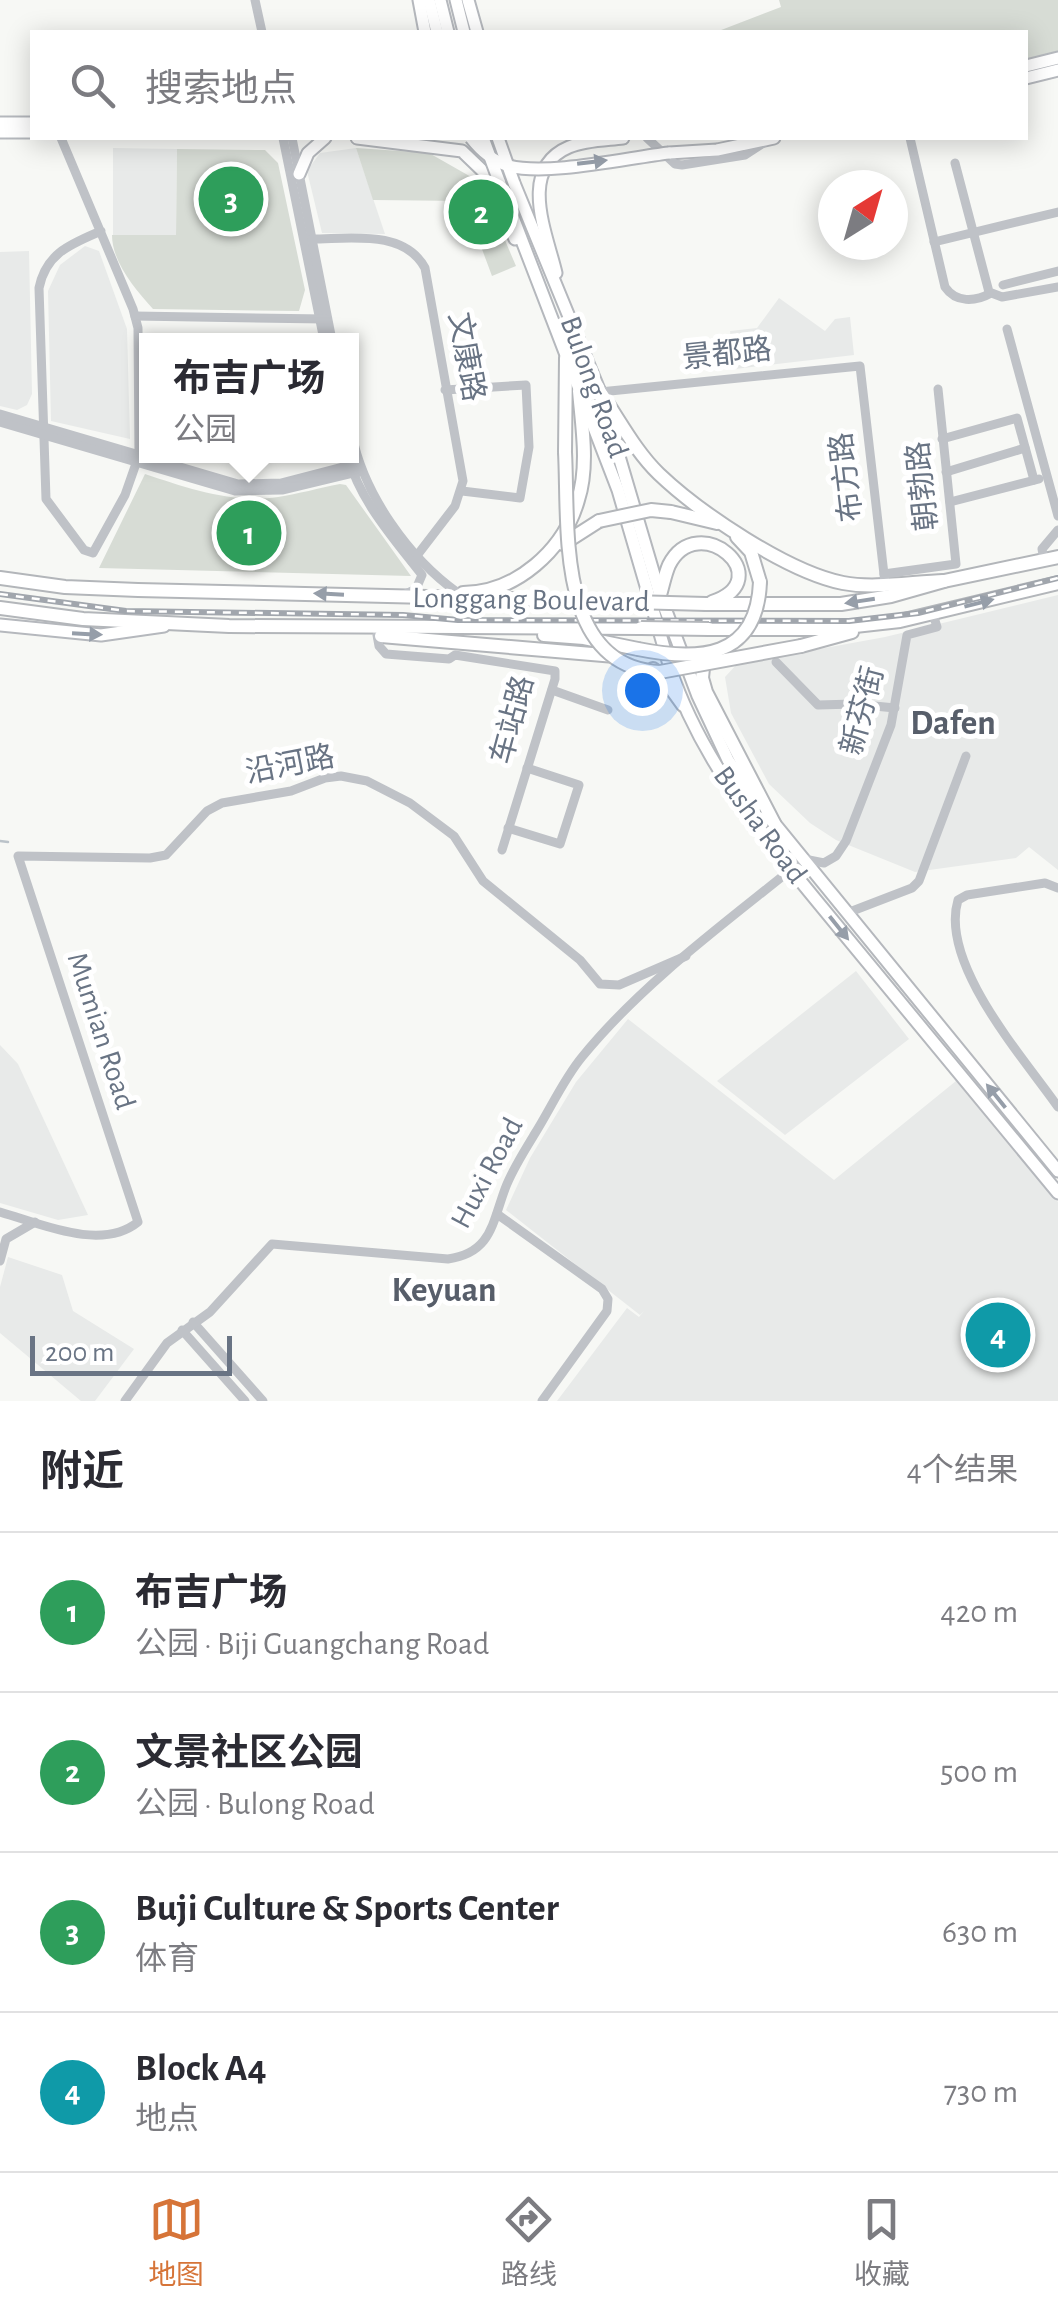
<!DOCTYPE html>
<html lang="zh">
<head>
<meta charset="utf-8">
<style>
  :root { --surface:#fff; --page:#f2f2f3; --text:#2b2b33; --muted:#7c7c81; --line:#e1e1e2; --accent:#d67438 }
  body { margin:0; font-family:"Alegreya Sans","Noto Sans SC",sans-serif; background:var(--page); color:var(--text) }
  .compass { position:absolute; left:818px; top:170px; width:90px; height:90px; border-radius:50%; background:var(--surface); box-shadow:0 5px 25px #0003; rotate:37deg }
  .scale { position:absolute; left:30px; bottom:25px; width:202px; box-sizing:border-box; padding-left:10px; border:5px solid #697484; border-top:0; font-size:28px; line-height:35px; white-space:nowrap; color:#697484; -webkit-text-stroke:8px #fff; paint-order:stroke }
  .you { position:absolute; left:642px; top:690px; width:35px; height:35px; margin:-25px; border:8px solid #fff; border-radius:50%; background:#1a73e8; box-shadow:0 0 0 15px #1a73e833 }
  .badge { display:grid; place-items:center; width:65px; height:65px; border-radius:50%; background:var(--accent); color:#fff; font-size:32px; font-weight:700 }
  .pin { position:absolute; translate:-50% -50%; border:5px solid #fff; box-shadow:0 2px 10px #0006 }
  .popup { position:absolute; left:139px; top:333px; width:220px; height:130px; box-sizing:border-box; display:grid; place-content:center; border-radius:0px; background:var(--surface); filter:drop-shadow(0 2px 8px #0005); font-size:32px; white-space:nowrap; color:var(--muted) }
  .popup b { font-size:38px; color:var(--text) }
  .popup::after { content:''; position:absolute; left:50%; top:100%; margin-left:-20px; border:20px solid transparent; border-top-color:var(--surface) }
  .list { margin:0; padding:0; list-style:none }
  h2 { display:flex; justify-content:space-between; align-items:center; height:130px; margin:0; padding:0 40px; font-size:42px }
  h2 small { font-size:32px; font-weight:400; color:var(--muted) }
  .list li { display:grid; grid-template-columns:65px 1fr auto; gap:30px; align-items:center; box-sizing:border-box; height:160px; padding:0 40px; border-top:2px solid var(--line) }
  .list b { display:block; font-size:38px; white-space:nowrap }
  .list p { margin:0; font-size:32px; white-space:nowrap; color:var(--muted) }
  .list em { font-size:32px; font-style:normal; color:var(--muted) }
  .icon { flex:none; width:55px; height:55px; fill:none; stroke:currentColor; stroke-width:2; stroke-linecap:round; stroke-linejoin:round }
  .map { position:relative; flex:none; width:1058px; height:1401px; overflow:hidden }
  .search { position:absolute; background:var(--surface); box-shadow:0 5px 25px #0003; left:30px; right:30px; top:30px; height:110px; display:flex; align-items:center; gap:25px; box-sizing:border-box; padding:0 35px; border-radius:0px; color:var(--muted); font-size:38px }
  .sheet { height:770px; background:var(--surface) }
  nav { display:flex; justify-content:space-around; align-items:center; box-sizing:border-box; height:140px; border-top:2px solid var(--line); background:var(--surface); font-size:28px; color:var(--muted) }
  nav a { display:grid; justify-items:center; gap:5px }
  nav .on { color:var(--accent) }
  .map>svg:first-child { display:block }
  .built { fill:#e8eae9 }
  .green { fill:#d7dcd5 }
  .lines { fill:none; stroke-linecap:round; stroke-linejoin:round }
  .stream { stroke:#bbc3c9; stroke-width:2.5 }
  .major-casing { stroke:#b5b8bd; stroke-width:15 }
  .highway-casing { stroke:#b3b6ba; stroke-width:16 }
  .minor { stroke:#bfc2c7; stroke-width:9 }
  .major { stroke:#fff; stroke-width:11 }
  .highway { stroke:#fff; stroke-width:12 }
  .rail-casing { stroke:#a1a6ad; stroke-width:6 }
  .rail { stroke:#fff; stroke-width:2.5; stroke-dasharray:8; stroke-linecap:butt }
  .major-bridge-casing { stroke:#b5b8bd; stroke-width:15; stroke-linecap:butt }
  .highway-bridge-casing { stroke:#b3b6ba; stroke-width:16; stroke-linecap:butt }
  .major-bridge { stroke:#fff; stroke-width:11 }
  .highway-bridge { stroke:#fff; stroke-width:12 }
  .oneway { fill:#969ea9 }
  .labels { text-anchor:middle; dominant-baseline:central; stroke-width:10; stroke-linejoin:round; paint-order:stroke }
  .street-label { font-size:30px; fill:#697484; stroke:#fff }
  .quarter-label { font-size:35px; font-weight:bold; fill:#575e6a; stroke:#fff }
</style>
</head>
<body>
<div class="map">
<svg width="1058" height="1401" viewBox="0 0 1058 1401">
  <rect width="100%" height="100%" fill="#f7f8f5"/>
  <g class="built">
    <polygon points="113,148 177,149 176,236 113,235"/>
    <polygon points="356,148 385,234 322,233 307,171 320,153"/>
    <polygon points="85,246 99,251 127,329 130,439 51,421 48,291 60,265"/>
    <polygon points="29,251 32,394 27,405 17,410 0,406 0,252"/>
    <polygon points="779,298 825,331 835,319 850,317 854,355 735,369 730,331 757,328"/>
    <polygon points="1058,595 1058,870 1029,847 1016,858 915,872 836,840 810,823 769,784 731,713 725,677 737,664 885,637"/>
    <polygon points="856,971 909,1039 785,1135 717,1081"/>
    <polygon points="628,1019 834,1180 956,1081 1058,1202 1058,1401 557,1401 627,1308 639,1317 644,1311 640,1315 506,1210 530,1158 576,1082"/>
    <polygon points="0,1045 18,1064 88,1215 58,1220 0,1203"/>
    <polygon points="8,1257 62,1275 73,1311 134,1349 95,1401 81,1401 0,1333 0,1287"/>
  </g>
  <g class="green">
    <polygon points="779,0 1058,0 1058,51 1026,59 1026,32 716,32 781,7"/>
    <polygon points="356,148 429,153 480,182 516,266 492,276 464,201 373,200"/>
    <path d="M177 149 265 150 278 163 305 290 299 311 153 309C135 289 112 262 112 235H176Z"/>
    <path d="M145 474C187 488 233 504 278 497 298 494 319 488 340 484L346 485 411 576 99 568Z"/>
  </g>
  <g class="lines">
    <polyline class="stream" points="0,841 8,842"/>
    <defs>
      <g id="major">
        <polyline points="419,0 425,32"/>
        <polyline points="429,0 437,32"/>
        <polyline points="440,0 448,32"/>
        <polyline points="456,0 464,32"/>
        <polyline points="468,0 477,32"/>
        <polyline points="1026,66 1058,58"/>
        <polyline points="1026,78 1058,70"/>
        <polyline points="0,123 32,123"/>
        <polyline points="0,132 32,132"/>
        <polyline points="357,138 462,151 488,176 515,239"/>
        <polyline points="669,153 717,150 774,138"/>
        <polyline points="299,174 308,153 325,138"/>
        <path d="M499 181 618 490 670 668C704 770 777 852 844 934 915 1021 987 1107 1058 1193"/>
        <polyline points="514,183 600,392 660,595 698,696 728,760 758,804"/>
        <path d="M556 273C547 234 517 169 569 147 585 140 606 140 623 138"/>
        <polyline points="0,625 101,635 164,626"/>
        <polyline points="770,818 1058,1171"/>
      </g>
      <g id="highway">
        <path d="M600 392C619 419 635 451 659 474 700 513 788 572 843 583 874 589 912 582 944 581"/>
        <polyline points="565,452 566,358"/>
        <polyline points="671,512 717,523"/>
        <polyline points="737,537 751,552 760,582"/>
        <polyline points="563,544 599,521"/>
        <polyline points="0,578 65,587 138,590 632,602"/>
        <path d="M463 593C516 593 564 550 578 500 589 466 582 426 579 391"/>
        <path d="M660 595C663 585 665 574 669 565 698 508 781 579 712 602"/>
        <polyline points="706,604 841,604 891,596 944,581 1058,557"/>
        <polyline points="0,608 83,619 229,626 641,628"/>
        <polyline points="709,629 828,629 900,621 1058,583"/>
        <polyline points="544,635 584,638 638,649"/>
        <polyline points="381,636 615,656"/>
        <polyline points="801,646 852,632"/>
        <polyline points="704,658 702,678 706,692 774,823"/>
        <polyline points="653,669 665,680 683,705"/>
      </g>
    </defs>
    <use href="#major" class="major-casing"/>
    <use href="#highway" class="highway-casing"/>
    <g class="minor">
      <polyline points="255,0 262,32"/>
      <path d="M61 138 133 309 138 328 139 455 125 495 93 553 84 550 46 499 39 288C46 253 71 244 101 231"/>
      <polyline points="283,138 324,340"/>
      <polyline points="292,138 332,340"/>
      <polyline points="647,138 675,164 682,165 745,155 765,142"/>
      <path d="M910 138 945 287C956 303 975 302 991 293"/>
      <polyline points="955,163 989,292 1002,297 1058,287"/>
      <path d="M312 239C349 239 404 229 425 268L463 481 455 506 412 562"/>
      <polyline points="934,242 1058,212"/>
      <polyline points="1003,285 1058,271"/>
      <polyline points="135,316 325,319"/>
      <polyline points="1007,329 1058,516"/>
      <polyline points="445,390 526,385 529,447 520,498 462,491"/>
      <polyline points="600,392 860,366 885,583"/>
      <polyline points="0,414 238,484 281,483 358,463"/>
      <polyline points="0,422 235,491 282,490 361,471"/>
      <path d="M352 435C364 495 409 558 458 593"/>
      <polyline points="942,439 1017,418 1034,480"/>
      <path d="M348 456C359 500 394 539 422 575L416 589 403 595"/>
      <polyline points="946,472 1025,448"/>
      <polyline points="950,502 1039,479"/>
      <polyline points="1044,560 1042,549 1058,530"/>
      <polyline points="884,574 956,564 938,389"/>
      <polyline points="377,635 379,646 386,654 449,659 455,655 555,671 555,679 502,850"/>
      <polyline points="776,662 818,705 854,704 895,708"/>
      <polyline points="552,690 608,710"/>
      <polyline points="508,828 560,844 579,785 527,768"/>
      <path d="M1058 888 1045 883 967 895 958 900C939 963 1023 1057 1058 1107"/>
      <polyline points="847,913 912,888 919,881 966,756"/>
      <path d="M0 1212C39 1223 101 1252 138 1222L18 856 150 858 166 855 207 811 222 803 291 791 325 778 341 776 367 781 410 803 454 836 483 881 580 960 600 984 619 985 686 956"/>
      <polyline points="497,1214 602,1289 608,1299 607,1311 542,1401"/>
      <polyline points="0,1261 6,1239 35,1222"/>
      <polyline points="193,1322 263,1401"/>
      <polyline points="182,1330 245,1401"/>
      <path d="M125 1401 167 1343 210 1312 272 1244 448 1259C491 1253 492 1224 505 1189 512 1170 524 1152 534 1135 550 1110 563 1080 582 1057 644 981 728 921 804 859L824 863 836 856 846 841 891 725 907 635 937 627 933 614"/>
    </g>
    <use href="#major" class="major"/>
    <use href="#highway" class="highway"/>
    <defs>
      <polyline id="rail" points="0,594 126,611 403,615 458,620 849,621 918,613 1058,578"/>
    </defs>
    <use href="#rail" class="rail-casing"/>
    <use href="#rail" class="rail"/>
    <defs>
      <g id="major-bridge">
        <path d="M471 138C481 151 492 161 509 166 548 176 626 158 669 153"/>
        <polyline points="483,138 499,181"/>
        <polyline points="498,138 514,183"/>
      </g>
      <g id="highway-bridge">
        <path d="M565 452C569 525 555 667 660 672L801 646"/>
        <polyline points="599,521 651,510 671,512"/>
        <polyline points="632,602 706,604"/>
        <polyline points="641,628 709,629"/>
        <path d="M638 649C697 661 757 660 760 582"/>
      </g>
    </defs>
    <use href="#major-bridge" class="major-bridge-casing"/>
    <use href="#highway-bridge" class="highway-bridge-casing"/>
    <use href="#major-bridge" class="major-bridge"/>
    <use href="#highway-bridge" class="highway-bridge"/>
  </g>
  <defs><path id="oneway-solid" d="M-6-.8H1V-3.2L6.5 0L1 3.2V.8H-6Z" transform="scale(2.5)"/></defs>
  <g class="oneway">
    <use href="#oneway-solid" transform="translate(592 162) rotate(-7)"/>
    <use href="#oneway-solid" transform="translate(329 594) rotate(-177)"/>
    <use href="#oneway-solid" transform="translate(860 601) rotate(171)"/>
    <use href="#oneway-solid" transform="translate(979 603) rotate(-14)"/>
    <use href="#oneway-solid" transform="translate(87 634) rotate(3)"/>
    <use href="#oneway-solid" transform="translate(839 928) rotate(51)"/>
    <use href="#oneway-solid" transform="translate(996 1096) rotate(-129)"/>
  </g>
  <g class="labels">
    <g class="street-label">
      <text transform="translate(727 354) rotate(-6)">景都路</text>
      <text transform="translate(466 357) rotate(80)">文康路</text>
      <text transform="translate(594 387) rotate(70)">Bulong Road</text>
      <text transform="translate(847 477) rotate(-97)">布方路</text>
      <text transform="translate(923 486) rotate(-96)">朝勃路</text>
      <text transform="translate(531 600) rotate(1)">Longgang Boulevard</text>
      <text transform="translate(863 711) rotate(-75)">新芬街</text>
      <text transform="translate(513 720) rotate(-75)">车站路</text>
      <text transform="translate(290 765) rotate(-11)">沿河路</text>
      <text transform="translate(760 825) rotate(54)">Busha Road</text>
      <text transform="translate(101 1031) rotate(72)">Mumian Road</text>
      <text transform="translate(487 1173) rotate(-62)">Huxi Road</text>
    </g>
    <g class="quarter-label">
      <text x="953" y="723">Dafen</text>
      <text x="444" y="1290">Keyuan</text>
    </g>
  </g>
</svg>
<svg class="compass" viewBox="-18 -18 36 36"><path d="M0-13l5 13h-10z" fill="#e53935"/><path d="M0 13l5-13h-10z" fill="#7c7c81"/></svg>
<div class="scale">200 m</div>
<div class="you"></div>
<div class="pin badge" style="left:249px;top:533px;background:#2e9e5b">1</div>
<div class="popup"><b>布吉广场</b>公园</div>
<div class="pin badge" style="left:481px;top:212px;background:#2e9e5b">2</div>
<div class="pin badge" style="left:231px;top:199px;background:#2e9e5b">3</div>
<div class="pin badge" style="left:998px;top:1335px;background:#0f9aa8">4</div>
<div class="search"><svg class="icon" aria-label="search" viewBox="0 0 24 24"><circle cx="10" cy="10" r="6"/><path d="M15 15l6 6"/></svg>搜索地点</div>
</div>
<section class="sheet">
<h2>附近<small>4个结果</small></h2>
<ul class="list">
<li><span class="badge" style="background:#2e9e5b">1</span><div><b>布吉广场</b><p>公园 · Biji Guangchang Road</p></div><em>420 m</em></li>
<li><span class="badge" style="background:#2e9e5b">2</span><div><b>文景社区公园</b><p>公园 · Bulong Road</p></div><em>500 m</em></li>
<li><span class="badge" style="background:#2e9e5b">3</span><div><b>Buji Culture &amp; Sports Center</b><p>体育</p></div><em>630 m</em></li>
<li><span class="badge" style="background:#0f9aa8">4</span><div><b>Block A4</b><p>地点</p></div><em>730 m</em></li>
</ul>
</section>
<nav>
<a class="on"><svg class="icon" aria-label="map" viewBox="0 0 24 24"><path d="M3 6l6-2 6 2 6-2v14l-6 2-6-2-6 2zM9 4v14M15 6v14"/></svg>地图</a>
<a><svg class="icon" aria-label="directions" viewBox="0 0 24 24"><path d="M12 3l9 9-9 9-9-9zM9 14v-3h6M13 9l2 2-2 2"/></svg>路线</a>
<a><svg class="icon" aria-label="saved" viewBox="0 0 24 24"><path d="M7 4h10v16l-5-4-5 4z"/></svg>收藏</a>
</nav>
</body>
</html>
